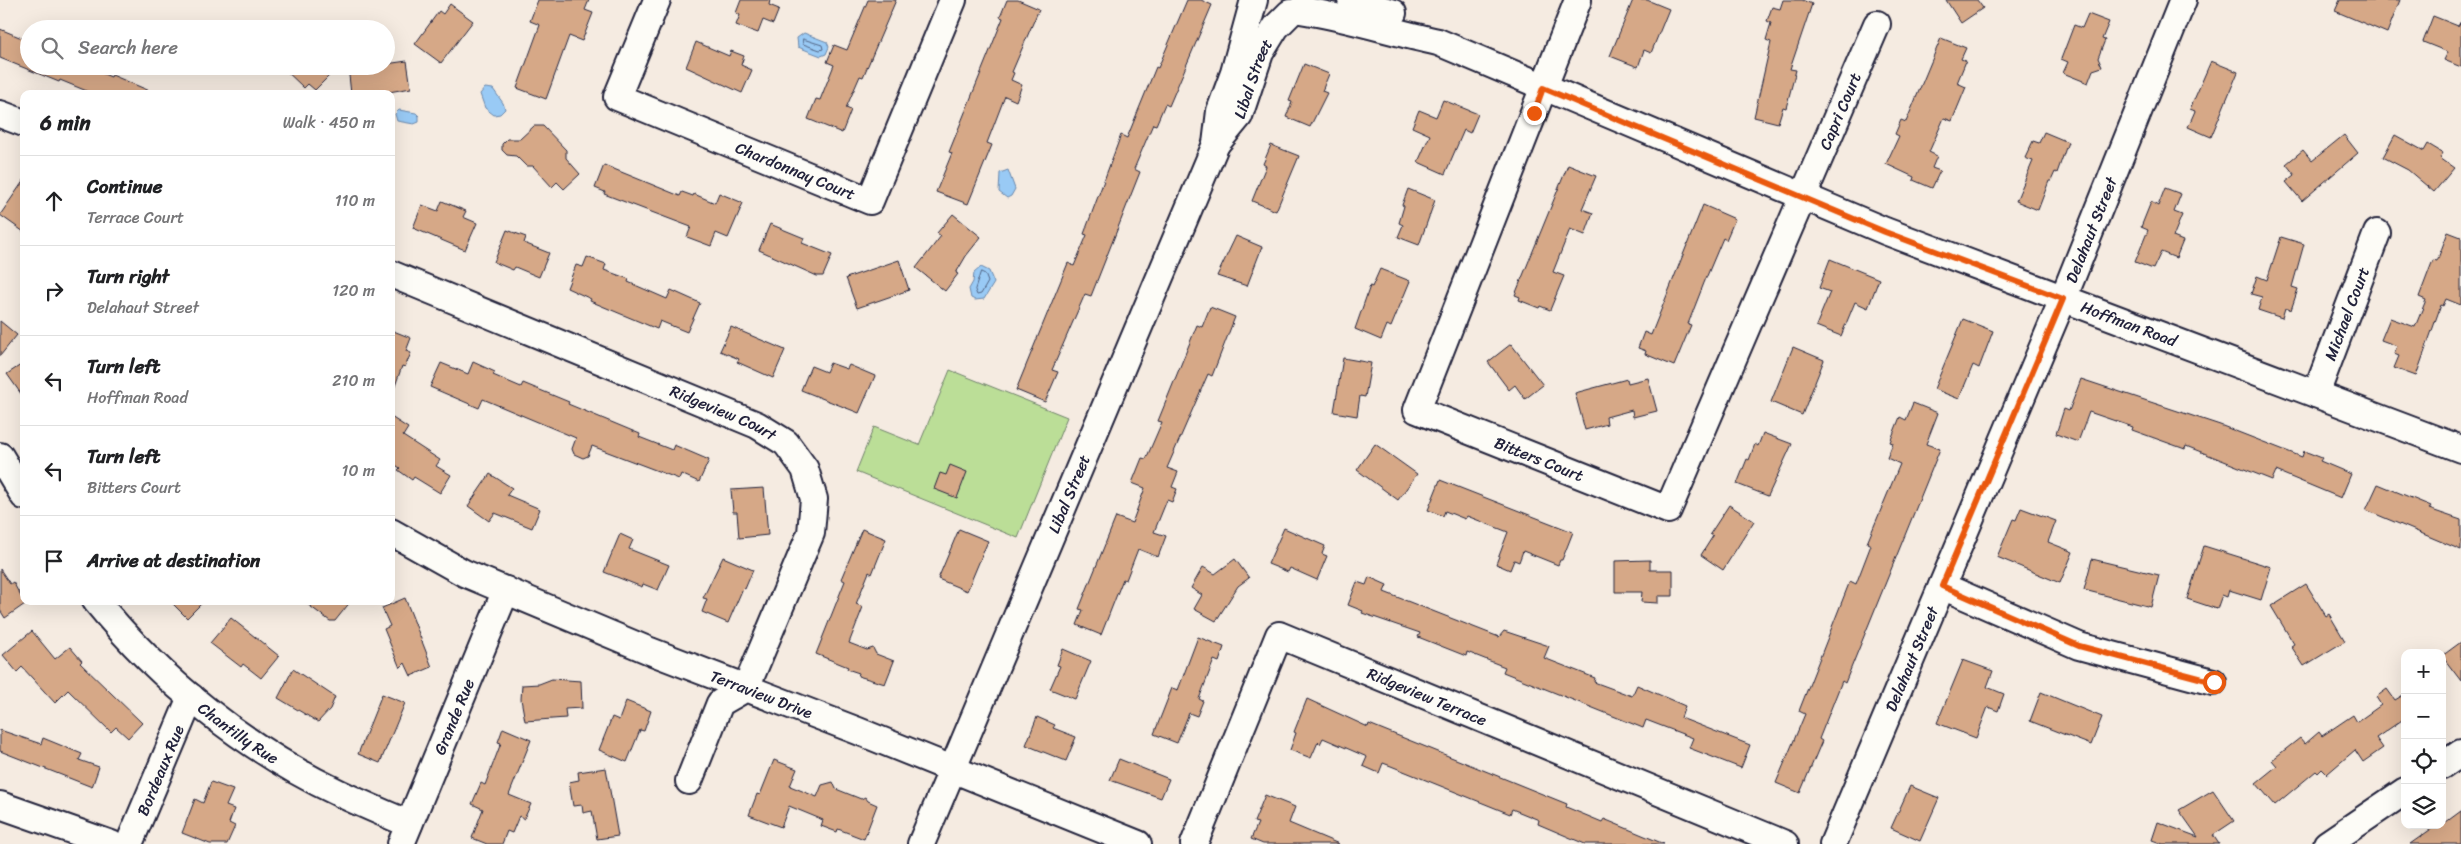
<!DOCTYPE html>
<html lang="en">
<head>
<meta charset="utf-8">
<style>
  :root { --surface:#fff; --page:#f2f2f2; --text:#202124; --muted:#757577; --line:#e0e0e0 }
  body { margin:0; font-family:Sriracha,sans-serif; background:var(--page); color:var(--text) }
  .controls { position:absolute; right:15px; bottom:15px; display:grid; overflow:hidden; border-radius:10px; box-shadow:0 5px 20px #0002 }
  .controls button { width:45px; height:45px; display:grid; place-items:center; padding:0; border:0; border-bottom:1px solid var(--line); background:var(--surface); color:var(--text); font:25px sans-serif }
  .stop { position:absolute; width:15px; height:15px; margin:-11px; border:4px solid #ea580c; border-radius:50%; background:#fff }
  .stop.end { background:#ea580c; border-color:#fff; box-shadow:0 1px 5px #0008 }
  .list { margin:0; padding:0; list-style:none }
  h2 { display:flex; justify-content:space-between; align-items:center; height:65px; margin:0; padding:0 20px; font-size:21px }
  h2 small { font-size:16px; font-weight:400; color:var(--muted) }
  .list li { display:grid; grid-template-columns:32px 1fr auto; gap:15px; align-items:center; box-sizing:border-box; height:90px; padding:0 20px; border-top:1px solid var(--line) }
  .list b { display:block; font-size:19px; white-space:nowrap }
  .list p { margin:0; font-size:16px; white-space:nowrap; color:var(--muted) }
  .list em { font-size:16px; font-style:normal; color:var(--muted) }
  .icon { flex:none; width:28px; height:28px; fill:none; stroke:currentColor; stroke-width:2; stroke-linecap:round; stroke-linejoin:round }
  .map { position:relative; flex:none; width:2461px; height:844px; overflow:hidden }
  .search { position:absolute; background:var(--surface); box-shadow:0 5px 20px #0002; left:20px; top:20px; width:375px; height:55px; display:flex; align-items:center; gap:12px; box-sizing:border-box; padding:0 18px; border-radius:28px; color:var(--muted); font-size:19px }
  .panel { position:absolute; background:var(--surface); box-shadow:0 5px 20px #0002; left:20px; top:90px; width:375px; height:515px; border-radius:10px }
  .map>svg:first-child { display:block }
  .green { fill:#bbde97; stroke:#6e8069 }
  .water { fill:#99caf5; stroke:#6987ab }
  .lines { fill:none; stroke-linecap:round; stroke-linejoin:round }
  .shore { stroke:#526585; stroke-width:1 }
  .building { fill:#d6a887; stroke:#22223b }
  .minor-casing { stroke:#22223b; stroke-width:30 }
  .minor { stroke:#fdfcf7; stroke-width:26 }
  .route { stroke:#ea580c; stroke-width:6 }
  .labels { text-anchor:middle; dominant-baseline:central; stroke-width:5; stroke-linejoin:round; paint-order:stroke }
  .street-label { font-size:16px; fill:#22223b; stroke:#fdfcf7 }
</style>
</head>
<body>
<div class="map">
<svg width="2461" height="844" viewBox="0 0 2461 844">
  <rect width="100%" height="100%" fill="#f5ebe1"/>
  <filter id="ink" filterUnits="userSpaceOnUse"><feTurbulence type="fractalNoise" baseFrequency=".02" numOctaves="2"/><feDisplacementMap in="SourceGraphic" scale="10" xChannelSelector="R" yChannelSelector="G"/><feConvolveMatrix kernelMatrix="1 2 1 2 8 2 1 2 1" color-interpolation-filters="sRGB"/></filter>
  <g filter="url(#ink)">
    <polygon class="green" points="950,370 1067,417 1018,538 856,472 874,427 919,445"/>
    <g class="water">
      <polygon points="804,33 827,42 829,47 826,54 821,56 798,47 797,38"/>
      <polygon points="485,88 493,89 503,103 505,109 500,114 494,115 485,108 480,94"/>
      <polygon points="399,110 416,113 419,116 419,122 414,124 397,121 395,114"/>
      <polygon points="1008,170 1015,189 1011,196 1007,198 999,192 1000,173"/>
      <polygon points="981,267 989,271 994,283 984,299 975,300 971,298 969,289 973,282 974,273"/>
    </g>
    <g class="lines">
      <g class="shore">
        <polygon points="803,39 822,45 823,49 820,50 803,44"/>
        <polygon points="981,272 985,274 988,282 981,294 977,295 975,290"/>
      </g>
    </g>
    <g class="building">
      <polygon points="538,0 589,0 585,10 593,13 582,41 569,36 546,99 517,88 540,25 530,21"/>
      <polygon points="741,0 770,0 769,5 779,9 773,24 763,20 758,33 736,25 740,15 736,13"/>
      <polygon points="868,0 896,0 863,77 860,76 846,108 851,110 842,133 808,119 816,99 820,100 834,65 827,62 834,45 847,50"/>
      <polygon points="1007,0 1018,0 1039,9 1012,72 1014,73 1011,80 1022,85 1016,101 1005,96 987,143 992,145 968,204 936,192 952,153 949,152 1003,18 1000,17"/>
      <polygon points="1187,0 1201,0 1212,5 1169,106 1165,104 1156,125 1153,124 1134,169 1140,172 1091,296 1085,294 1052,370 1058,372 1045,402 1016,390 1068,263 1074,266 1087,235 1084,234 1121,135 1127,138 1156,67 1158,68"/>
      <polygon points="1633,0 1647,0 1669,9 1651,53 1644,50 1638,67 1610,56"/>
      <polygon points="1783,0 1802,0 1812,4 1790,69 1796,70 1786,108 1783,107 1778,123 1754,117 1771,42 1766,40 1771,23 1767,21 1772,7 1780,9"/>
      <polygon points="1946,0 1977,0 1983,8 1961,23"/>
      <polygon points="2340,0 2400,0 2387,33 2335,11"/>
      <polygon points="450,4 473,21 441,63 415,44 439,11 443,14"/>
      <polygon points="2088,14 2109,22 2102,39 2105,40 2098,58 2102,67 2093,70 2088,83 2063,73 2068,62 2061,59 2074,25 2082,28"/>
      <polygon points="2433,16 2458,26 2461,21 2461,67 2444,60 2448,52 2423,42"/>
      <polygon points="0,29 29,41 29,66 84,66 111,77 112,75 157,94 94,94 60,80 59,82 0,58"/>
      <polygon points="1941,38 1966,48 1961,59 1966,61 1957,83 1966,87 1952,121 1944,118 1929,152 1937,156 1932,168 1940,171 1932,188 1913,180 1914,177 1886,164 1899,136 1895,134 1901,120 1906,122"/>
      <polygon points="696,42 729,56 731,51 744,56 741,65 752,70 742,93 686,67"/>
      <polygon points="407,61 411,88 389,92 389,94 351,94 348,66 386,66 386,64"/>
      <polygon points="2211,61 2238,72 2211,137 2188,127 2195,111 2190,109"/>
      <polygon points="1304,64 1329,74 1322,91 1327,93 1310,127 1286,117 1292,102 1289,101"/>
      <polygon points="281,66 339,66 315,90 308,84 304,88"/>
      <polygon points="1443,100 1478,114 1470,133 1464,130 1445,174 1418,162 1430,135 1412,127 1419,110 1436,117"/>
      <polygon points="534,126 543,126 566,150 566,158 580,174 564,189 557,182 552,187 533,166 526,166 516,156 507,155 502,150 502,144 507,139 520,139"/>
      <polygon points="2044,132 2068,142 2057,173 2055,172 2051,181 2049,181 2038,210 2016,201 2033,161 2025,158 2033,141 2039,143"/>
      <polygon points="2344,135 2358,153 2302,201 2286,182 2295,175 2286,164 2303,150 2312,161"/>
      <polygon points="2395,135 2424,151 2428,144 2443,153 2440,158 2454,168 2434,192 2408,170 2383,157"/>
      <polygon points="1271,145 1299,156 1276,211 1252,201 1266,166 1263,164"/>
      <polygon points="604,165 680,196 682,192 693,196 694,194 715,203 719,193 743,203 728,238 716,233 711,246 687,237 691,227 604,194 605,192 595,188"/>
      <polygon points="1568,165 1596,176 1582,209 1593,213 1585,235 1570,229 1553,272 1564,276 1550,310 1540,306 1539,308 1519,300 1520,297 1515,295"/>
      <polygon points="24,180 24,232 0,215"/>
      <polygon points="2165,188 2181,194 2174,212 2182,215 2173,237 2183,241 2176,258 2161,252 2153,269 2135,262 2148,230 2141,227 2151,202 2158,206"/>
      <polygon points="1408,189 1435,200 1419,245 1398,237 1403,225 1399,223 1404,206 1402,205"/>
      <polygon points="442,201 466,211 463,217 477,223 465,250 413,228 422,205 438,211"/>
      <polygon points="1703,205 1735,219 1726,240 1723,238 1704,283 1688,324 1691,325 1674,366 1645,354 1646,351 1638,348 1644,332 1651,335"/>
      <polygon points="953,214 981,237 966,256 956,273 958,274 945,291 916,268 941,236 937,233"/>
      <polygon points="770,224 804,238 802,243 832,255 823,276 817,276 759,250"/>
      <polygon points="507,230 526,237 524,243 549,253 539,277 515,267 513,270 494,262"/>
      <polygon points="2448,232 2461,237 2461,305 2446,299 2443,306 2441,305 2416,376 2394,368 2399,356 2394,354 2397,346 2381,340 2390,318 2415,327 2426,300 2419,297 2433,260 2437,261"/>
      <polygon points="1236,236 1262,247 1247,286 1217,276"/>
      <polygon points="2281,237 2304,244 2292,287 2298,289 2291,310 2285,308 2282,318 2258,310 2262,297 2251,294 2257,276 2267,280"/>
      <polygon points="587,257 606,264 604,270 629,279 628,282 667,299 671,290 700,303 687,332 660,321 657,329 590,301 591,299 567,288 576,265 583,267"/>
      <polygon points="1830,259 1879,279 1868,308 1855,302 1841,336 1816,326 1830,292 1819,288"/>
      <polygon points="899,260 909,290 857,308 846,278"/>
      <polygon points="1380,269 1410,281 1391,327 1387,325 1381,340 1355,329 1370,286 1372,287"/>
      <polygon points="1210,307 1235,317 1212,376 1208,374 1167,468 1178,472 1172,487 1177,489 1172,502 1167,500 1154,532 1166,536 1158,557 1138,549 1126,580 1123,579 1101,635 1077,625 1083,610 1079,609 1116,517 1132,523 1145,488 1132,483 1142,458 1146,459 1162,422 1158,421 1197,325 1202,327"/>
      <polygon points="1963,319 1993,331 1979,368 1973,365 1959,399 1934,389"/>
      <polygon points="0,321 17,335 0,356"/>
      <polygon points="731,327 785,350 773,378 737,362 739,359 720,351"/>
      <polygon points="391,330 411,338 406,351 411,353 405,367 402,366 393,392"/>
      <polygon points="1511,344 1543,385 1525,399 1515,385 1509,390 1488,362"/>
      <polygon points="1793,347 1824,360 1802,415 1771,402"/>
      <polygon points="1343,358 1371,363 1365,397 1360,396 1357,416 1334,412"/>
      <polygon points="473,362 495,372 493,375 521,387 523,383 569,402 568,404 640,434 639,437 672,450 674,445 709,460 699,482 681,474 679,479 592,446 588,456 583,458 574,454 572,449 576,438 483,399 479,408 430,387 441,363 468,374"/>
      <polygon points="24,363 24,398 7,374"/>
      <polygon points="830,363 847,369 849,365 875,376 859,413 801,390 811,366 826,372"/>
      <polygon points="1648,378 1657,411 1633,417 1632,410 1606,417 1607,424 1585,430 1575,393 1627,379 1628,383"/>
      <polygon points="2081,379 2220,425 2302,457 2304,451 2322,458 2320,461 2351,474 2341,498 2276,471 2272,480 2186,446 2185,449 2132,430 2133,427 2089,412 2078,442 2056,434 2064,409 2069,411"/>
      <polygon points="1913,403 1938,413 1926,444 1940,449 1845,683 1842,681 1819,739 1822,741 1800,793 1776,783 1805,714 1799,711 1850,581 1856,584 1871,545 1867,543 1900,464 1887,458 1893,443 1890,442 1900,417 1906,420"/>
      <polygon points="391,417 408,428 403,436 440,460 436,466 451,475 440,493 414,477 412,480 398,470 400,468 391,462"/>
      <polygon points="1763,433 1792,444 1768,496 1737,484 1747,459 1749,460 1755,444 1758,446"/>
      <polygon points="1375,444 1417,474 1398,500 1357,470"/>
      <polygon points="950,465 967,472 957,498 934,489 940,473 946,475"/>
      <polygon points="490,474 512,488 507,495 540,509 532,528 495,513 489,521 468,506"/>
      <polygon points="1440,480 1573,532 1562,560 1560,560 1558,565 1523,551 1519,562 1514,560 1510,570 1496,564 1508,532 1467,516 1465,519 1445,511 1443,516 1428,510"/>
      <polygon points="2378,484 2431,506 2429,509 2461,520 2461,550 2366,510"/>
      <polygon points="764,488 768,535 739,538 737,512 733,512 731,490"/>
      <polygon points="1729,505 1754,521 1723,570 1701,555 1713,536 1710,534"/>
      <polygon points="2021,508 2056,521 2048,542 2073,552 2060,583 1997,557 2013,519 2016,520"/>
      <polygon points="1284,528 1325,546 1322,554 1327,556 1317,580 1290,568 1288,572 1268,564"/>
      <polygon points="862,529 886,539 872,574 869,572 856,604 863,607 849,643 867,650 873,648 876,654 894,661 885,684 858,676 859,673 847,669 848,667 816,654 845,581 841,579"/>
      <polygon points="959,529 988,541 967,591 938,579"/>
      <polygon points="620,534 633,540 629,549 669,565 658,590 643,584 642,587 604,572"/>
      <polygon points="2204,546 2271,567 2261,600 2229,590 2227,597 2222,595 2217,609 2187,599"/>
      <polygon points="723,557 753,570 745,589 743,588 728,623 702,612 707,599 703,598"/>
      <polygon points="1235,559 1249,578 1238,586 1216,621 1194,609 1202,595 1191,588 1203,567 1215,574"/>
      <polygon points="2092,559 2159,575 2151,607 2084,590"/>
      <polygon points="1650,560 1650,570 1673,570 1673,596 1658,596 1658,603 1641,602 1642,592 1615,592 1615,561"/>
      <polygon points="0,569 10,584 13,582 25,604 5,618 0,610"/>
      <polygon points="1369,577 1387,585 1384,592 1499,637 1504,631 1549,646 1544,658 1595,678 1594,682 1632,696 1637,685 1685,706 1681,718 1750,745 1741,768 1689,748 1693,738 1646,720 1643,728 1503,672 1505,667 1467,652 1466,656 1418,637 1420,633 1362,613 1363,611 1348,605 1357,582 1366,585"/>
      <polygon points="2306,584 2326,616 2329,614 2345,641 2304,666 2291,646 2294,644 2271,606"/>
      <polygon points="405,598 432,667 411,676 405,663 400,668 384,629 390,626 382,608"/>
      <polygon points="170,601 204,601 187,618"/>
      <polygon points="303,601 351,601 335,621 330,621"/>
      <polygon points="231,618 279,656 261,678 243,664 241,667 210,643"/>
      <polygon points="32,631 55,659 70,647 82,661 80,663 142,723 128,738 116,727 111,732 68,690 55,703 22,667 17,672 3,655"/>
      <polygon points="1198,637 1224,647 1219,662 1214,660 1199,699 1203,701 1197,716 1189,713 1177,743 1154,734 1172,688 1178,690"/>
      <polygon points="2461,642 2461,681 2442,656"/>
      <polygon points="1063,649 1091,661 1075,699 1050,689 1060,666 1057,665"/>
      <polygon points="1963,660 1993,671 1987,687 2004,694 1998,711 1988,707 1976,738 1937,723"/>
      <polygon points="293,669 335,697 330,709 318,722 278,698"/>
      <polygon points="552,679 581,681 582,708 565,709 566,718 525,721 521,699 522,685 539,684"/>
      <polygon points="2387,689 2395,700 2405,694 2405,718 2376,738 2383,748 2363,762 2355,750 2327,774 2322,769 2318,773 2316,771 2275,805 2256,783 2277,766 2272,760 2300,738 2305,744 2319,732 2322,736 2353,715 2357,722 2381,705 2376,697"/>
      <polygon points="2041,692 2102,717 2091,745 2030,721"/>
      <polygon points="382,694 405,703 380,763 358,754"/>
      <polygon points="1307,699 1368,727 1369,724 1567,804 1566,807 1602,822 1604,819 1664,844 1585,844 1538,824 1539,820 1512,809 1510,814 1391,766 1383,763 1379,773 1363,766 1367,757 1323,738 1320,744 1318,742 1311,758 1290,750 1296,733 1294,732"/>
      <polygon points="626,701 651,711 644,731 640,730 627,762 599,750 612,717 619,720"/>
      <polygon points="1037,717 1055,725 1053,728 1076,737 1066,761 1026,745"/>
      <polygon points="503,728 531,740 509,795 531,804 524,819 519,816 512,833 507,831 502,844 487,844 472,838 483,809 472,804 481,783 485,785 501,743 498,742"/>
      <polygon points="0,730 41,744 43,738 82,754 79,760 99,767 92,787 0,751"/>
      <polygon points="1119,759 1169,779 1161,798 1110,780"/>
      <polygon points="774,760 797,769 790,786 817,797 822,785 833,782 836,789 861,799 865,797 868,801 877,805 864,839 838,829 837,832 821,826 823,820 789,806 781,827 749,815 757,794 760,795"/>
      <polygon points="606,768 618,836 597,839 592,811 583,813 582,805 573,806 569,782 579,780 578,772"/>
      <polygon points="211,782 233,790 226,806 234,809 229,823 235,826 227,844 210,844 182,833 195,799 203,803"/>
      <polygon points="1910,786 1939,798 1920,841 1891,828"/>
      <polygon points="2213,790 2234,821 2213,835 2219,844 2163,844 2152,840 2158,822 2198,837 2179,810"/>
      <polygon points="1265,795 1295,807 1289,823 1339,844 1263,844 1251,839 1258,823 1254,822"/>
      <polygon points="2461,811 2461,844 2410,844 2437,825 2438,827 2442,825"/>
    </g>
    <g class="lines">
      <defs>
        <g id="minor">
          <path id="s1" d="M657 0 617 97 870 201 953 0"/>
          <polyline points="1351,0 1393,13"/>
          <path id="s2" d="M1578 0 1417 410 1668 510 1877 24"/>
          <path id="s3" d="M1300 10C1347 17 1391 32 1438 42L1885 231 2461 449"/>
          <polyline points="0,114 24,123"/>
          <path id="s4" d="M1216 144 1239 116 1260 53 1276 27 1290 13"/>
          <path id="s5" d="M391 274 757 425 786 443 805 469 814 499 811 533 746 688 720 703 689 781"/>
          <path id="s6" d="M2316 394 2377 233"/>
          <polyline points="0,456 24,496"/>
          <path id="s7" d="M391 532 464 573 650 651 858 731 1138 844"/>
          <polyline points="1942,586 2079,646 2213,682"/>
          <path id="s8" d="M96 601C161 681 246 749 339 793 362 804 386 814 409 824"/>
          <polyline points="2442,766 2461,753"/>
          <polyline points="0,805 111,844"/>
          <path id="s9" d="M129 844 191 697"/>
          <path id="s10" d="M401 844 506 590"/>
          <path id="s11" d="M921 844 1216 144 1220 111 1234 73 1254 0"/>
          <path id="s12" d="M1194 844 1279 635 1785 844"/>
          <path id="s13" d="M1833 844 2063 299 2183 0"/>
          <polyline points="2327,844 2405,791"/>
        </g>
      </defs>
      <use href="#minor" class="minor-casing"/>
      <use href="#minor" class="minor"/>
    </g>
  </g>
  <g class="lines" filter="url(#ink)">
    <polyline class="route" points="1534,113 1543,88 1885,232 2063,299 1942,586 2079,646 2214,682"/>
  </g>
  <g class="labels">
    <g class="street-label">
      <text stroke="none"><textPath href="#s4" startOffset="76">Libal Street</textPath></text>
      <text stroke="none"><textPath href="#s2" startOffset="1145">Capri Court</textPath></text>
      <text stroke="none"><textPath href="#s1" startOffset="298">Chardonnay Court</textPath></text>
      <text stroke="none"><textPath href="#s13" startOffset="666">Delahaut Street</textPath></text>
      <text stroke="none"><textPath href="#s6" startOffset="86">Michael Court</textPath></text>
      <text stroke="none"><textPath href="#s3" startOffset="888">Hoffman Road</textPath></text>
      <text stroke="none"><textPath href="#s5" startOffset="360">Ridgeview Court</textPath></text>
      <text stroke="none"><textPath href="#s2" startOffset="572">Bitters Court</textPath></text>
      <text stroke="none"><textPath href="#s11" startOffset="380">Libal Street</textPath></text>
      <text stroke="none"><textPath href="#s13" startOffset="201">Delahaut Street</textPath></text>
      <text stroke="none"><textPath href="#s7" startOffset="405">Terraview Drive</textPath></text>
      <text stroke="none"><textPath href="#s12" startOffset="386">Ridgeview Terrace</textPath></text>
      <text stroke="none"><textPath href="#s10" startOffset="138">Grande Rue</textPath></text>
      <text stroke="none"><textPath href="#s8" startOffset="195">Chantilly Rue</textPath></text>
      <text stroke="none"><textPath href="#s9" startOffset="80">Bordeaux Rue</textPath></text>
    </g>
  </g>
</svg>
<div class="controls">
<button>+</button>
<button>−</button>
<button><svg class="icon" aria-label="locate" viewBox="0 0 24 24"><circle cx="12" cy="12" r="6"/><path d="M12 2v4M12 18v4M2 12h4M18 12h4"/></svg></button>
<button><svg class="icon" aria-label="layers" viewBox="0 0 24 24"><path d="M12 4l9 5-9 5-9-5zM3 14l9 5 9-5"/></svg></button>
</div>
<div class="stop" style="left:2214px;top:682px"></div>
<div class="stop end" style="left:1534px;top:113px"></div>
<div class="search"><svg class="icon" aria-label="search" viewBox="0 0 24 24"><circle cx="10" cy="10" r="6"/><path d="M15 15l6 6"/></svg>Search here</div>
<section class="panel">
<h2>6 min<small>Walk · 450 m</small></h2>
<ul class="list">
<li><svg class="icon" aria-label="ahead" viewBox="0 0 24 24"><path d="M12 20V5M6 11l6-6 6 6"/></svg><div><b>Continue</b><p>Terrace Court</p></div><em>110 m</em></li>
<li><svg class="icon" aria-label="right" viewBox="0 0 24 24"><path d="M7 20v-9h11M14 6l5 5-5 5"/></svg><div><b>Turn right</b><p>Delahaut Street</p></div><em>120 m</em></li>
<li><svg class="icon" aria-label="left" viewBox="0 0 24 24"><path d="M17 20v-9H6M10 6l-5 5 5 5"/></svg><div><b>Turn left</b><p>Hoffman Road</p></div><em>210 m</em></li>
<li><svg class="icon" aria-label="left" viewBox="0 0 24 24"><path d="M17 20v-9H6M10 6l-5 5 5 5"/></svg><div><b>Turn left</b><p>Bitters Court</p></div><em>10 m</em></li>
<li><svg class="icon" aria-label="arrive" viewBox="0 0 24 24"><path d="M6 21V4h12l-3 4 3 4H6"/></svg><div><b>Arrive at destination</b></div></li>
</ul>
</section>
</div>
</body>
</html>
